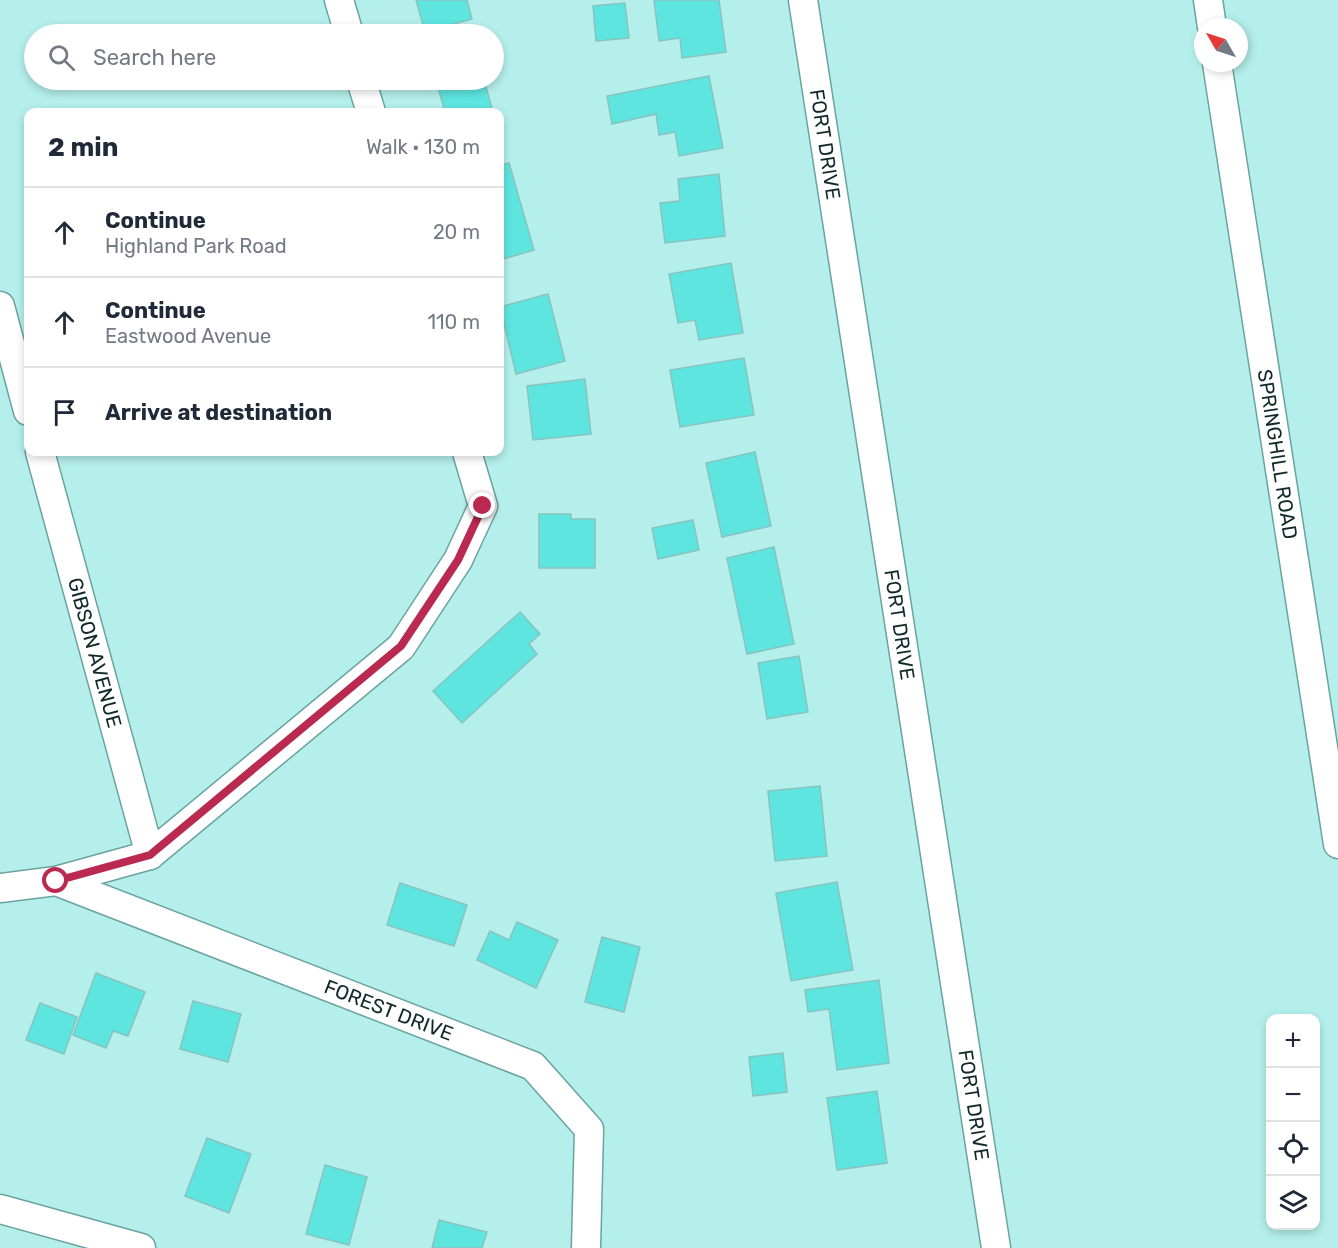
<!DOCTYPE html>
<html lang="en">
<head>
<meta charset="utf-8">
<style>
  :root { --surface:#fff; --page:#f2f2f3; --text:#1f2937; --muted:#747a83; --line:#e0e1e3 }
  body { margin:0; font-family:Rubik,sans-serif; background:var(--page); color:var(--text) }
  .controls { position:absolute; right:18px; bottom:18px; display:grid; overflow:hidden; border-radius:12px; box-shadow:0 3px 9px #0003 }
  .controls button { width:54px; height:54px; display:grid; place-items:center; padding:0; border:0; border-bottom:2px solid var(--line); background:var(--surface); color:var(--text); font:30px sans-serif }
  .compass { position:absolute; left:1194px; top:18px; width:54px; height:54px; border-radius:50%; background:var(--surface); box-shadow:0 3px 9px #0003; rotate:309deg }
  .stop { position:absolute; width:18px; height:18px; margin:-14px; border:4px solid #ba2a50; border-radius:50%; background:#fff }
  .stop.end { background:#ba2a50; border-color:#fff; box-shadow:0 2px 6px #0008 }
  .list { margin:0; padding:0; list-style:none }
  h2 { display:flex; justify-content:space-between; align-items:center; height:78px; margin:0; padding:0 24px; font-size:26px }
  h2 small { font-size:20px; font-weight:400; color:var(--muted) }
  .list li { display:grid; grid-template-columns:39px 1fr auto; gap:18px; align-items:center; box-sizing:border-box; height:90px; padding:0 24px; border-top:2px solid var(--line) }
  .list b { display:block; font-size:22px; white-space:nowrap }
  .list p { margin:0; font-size:20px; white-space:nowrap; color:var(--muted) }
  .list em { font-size:20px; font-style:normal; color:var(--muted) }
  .icon { flex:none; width:33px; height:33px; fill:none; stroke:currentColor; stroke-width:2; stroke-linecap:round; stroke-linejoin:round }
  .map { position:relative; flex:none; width:1338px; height:1248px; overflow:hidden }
  .search { position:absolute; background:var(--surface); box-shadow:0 3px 9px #0003; left:24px; top:24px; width:480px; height:66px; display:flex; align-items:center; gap:15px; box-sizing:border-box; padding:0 21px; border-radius:33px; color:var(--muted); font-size:22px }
  .panel { position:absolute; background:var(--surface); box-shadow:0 3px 9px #0003; left:24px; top:108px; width:480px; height:348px; border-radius:12px }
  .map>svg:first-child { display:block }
  .building { fill:#5ee5df; stroke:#89c3bf; stroke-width:1.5 }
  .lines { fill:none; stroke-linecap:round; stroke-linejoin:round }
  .street-casing { stroke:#6aa3a0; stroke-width:31 }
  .street { stroke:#fff; stroke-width:28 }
  .route { stroke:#ba2a50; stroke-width:8 }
  .labels { text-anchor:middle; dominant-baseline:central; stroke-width:5; stroke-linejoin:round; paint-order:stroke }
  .street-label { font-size:20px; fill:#112928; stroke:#b4efeb }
</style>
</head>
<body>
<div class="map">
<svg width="1338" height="1248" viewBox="0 0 1338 1248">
  <rect width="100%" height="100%" fill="#b4efeb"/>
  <g class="building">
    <polygon points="416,0 467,0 472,19 425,32"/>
    <polygon points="654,0 719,0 726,52 682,58 680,38 659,41"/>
    <polygon points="625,3 629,38 596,41 593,6"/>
    <polygon points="709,76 723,148 679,156 675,132 659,135 656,114 612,124 607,96"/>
    <polygon points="436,80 484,80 493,112 445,112"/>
    <polygon points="509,163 534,250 500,260 500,165"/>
    <polygon points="719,174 725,236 665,243 660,203 680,201 678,179"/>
    <polygon points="731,263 743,333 699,340 695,320 678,323 669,274"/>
    <polygon points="548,294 565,361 516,374 500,307"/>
    <polygon points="744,358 754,415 680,427 670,370"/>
    <polygon points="585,379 591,434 533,440 527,386"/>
    <polygon points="755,452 771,526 722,537 706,463"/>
    <polygon points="539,514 571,514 571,519 595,519 595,568 539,568"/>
    <polygon points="693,520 699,550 658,559 652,528"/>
    <polygon points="774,547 794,644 747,654 727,558"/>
    <polygon points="520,612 540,634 529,644 537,654 462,723 433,691"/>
    <polygon points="799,656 808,712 767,719 758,663"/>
    <polygon points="820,786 827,856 775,861 768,791"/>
    <polygon points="837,882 853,970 791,981 776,893"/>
    <polygon points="400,883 467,905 454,946 387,925"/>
    <polygon points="517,922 558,940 536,988 477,960 490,931 509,940"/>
    <polygon points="602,937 640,947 624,1012 585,1002"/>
    <polygon points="96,973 145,992 128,1036 113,1031 106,1048 73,1035"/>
    <polygon points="879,980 889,1063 837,1070 829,1009 808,1012 805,990"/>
    <polygon points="193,1001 241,1014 228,1062 180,1049"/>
    <polygon points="40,1003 77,1017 64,1054 26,1040"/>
    <polygon points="783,1053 787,1092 753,1096 749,1057"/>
    <polygon points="877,1091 887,1163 837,1170 827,1098"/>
    <polygon points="207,1138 251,1154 229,1213 185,1196"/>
    <polygon points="325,1165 367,1177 349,1245 306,1234"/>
    <polygon points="439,1220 487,1232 482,1248 432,1248"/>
  </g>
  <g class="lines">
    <defs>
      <g id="street">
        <polyline points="339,0 349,34"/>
        <path id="s1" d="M803 0 996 1248"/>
        <polyline points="1208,0 1212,27"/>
        <path id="s2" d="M1217 63 1338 844"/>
        <polyline points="361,80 371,112"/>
        <polyline points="0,306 28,411"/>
        <path id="s3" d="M40 452 150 855"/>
        <path id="s4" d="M56 881 533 1066 589 1129 586 1248"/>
        <polyline points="0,888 56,881 150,855 401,647 458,560 483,506 467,452"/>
        <polyline points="0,1209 141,1248"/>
      </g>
    </defs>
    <use href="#street" class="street-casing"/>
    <use href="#street" class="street"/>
  </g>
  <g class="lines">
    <polyline class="route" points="56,881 150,855 401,646 458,560 483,506"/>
  </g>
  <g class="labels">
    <g class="street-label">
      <text stroke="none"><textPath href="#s1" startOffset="146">FORT DRIVE</textPath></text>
      <text stroke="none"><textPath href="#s2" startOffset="396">SPRINGHILL ROAD</textPath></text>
      <text stroke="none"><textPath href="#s1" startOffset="632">FORT DRIVE</textPath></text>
      <text stroke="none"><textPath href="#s3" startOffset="208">GIBSON AVENUE</textPath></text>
      <text stroke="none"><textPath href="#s4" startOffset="357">FOREST DRIVE</textPath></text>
      <text stroke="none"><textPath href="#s1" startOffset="1118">FORT DRIVE</textPath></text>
    </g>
  </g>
</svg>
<div class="controls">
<button>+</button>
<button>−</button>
<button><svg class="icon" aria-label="locate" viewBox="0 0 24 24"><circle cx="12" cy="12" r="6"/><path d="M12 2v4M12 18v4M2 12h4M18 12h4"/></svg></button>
<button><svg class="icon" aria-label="layers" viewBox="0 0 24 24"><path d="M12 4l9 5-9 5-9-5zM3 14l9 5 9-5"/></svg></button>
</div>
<svg class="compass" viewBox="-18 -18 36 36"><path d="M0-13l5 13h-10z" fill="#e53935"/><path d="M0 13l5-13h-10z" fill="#747a83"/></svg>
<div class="stop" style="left:56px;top:881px"></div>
<div class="stop end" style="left:483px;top:506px"></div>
<div class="search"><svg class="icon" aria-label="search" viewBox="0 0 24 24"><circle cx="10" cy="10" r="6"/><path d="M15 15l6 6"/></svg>Search here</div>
<section class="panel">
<h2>2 min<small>Walk · 130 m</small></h2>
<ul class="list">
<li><svg class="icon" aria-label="ahead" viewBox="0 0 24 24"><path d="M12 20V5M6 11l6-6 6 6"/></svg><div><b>Continue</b><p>Highland Park Road</p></div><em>20 m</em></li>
<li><svg class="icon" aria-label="ahead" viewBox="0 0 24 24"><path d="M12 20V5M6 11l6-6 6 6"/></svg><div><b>Continue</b><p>Eastwood Avenue</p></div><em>110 m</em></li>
<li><svg class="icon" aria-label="arrive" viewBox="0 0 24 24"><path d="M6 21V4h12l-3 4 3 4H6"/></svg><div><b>Arrive at destination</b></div></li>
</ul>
</section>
</div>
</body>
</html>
